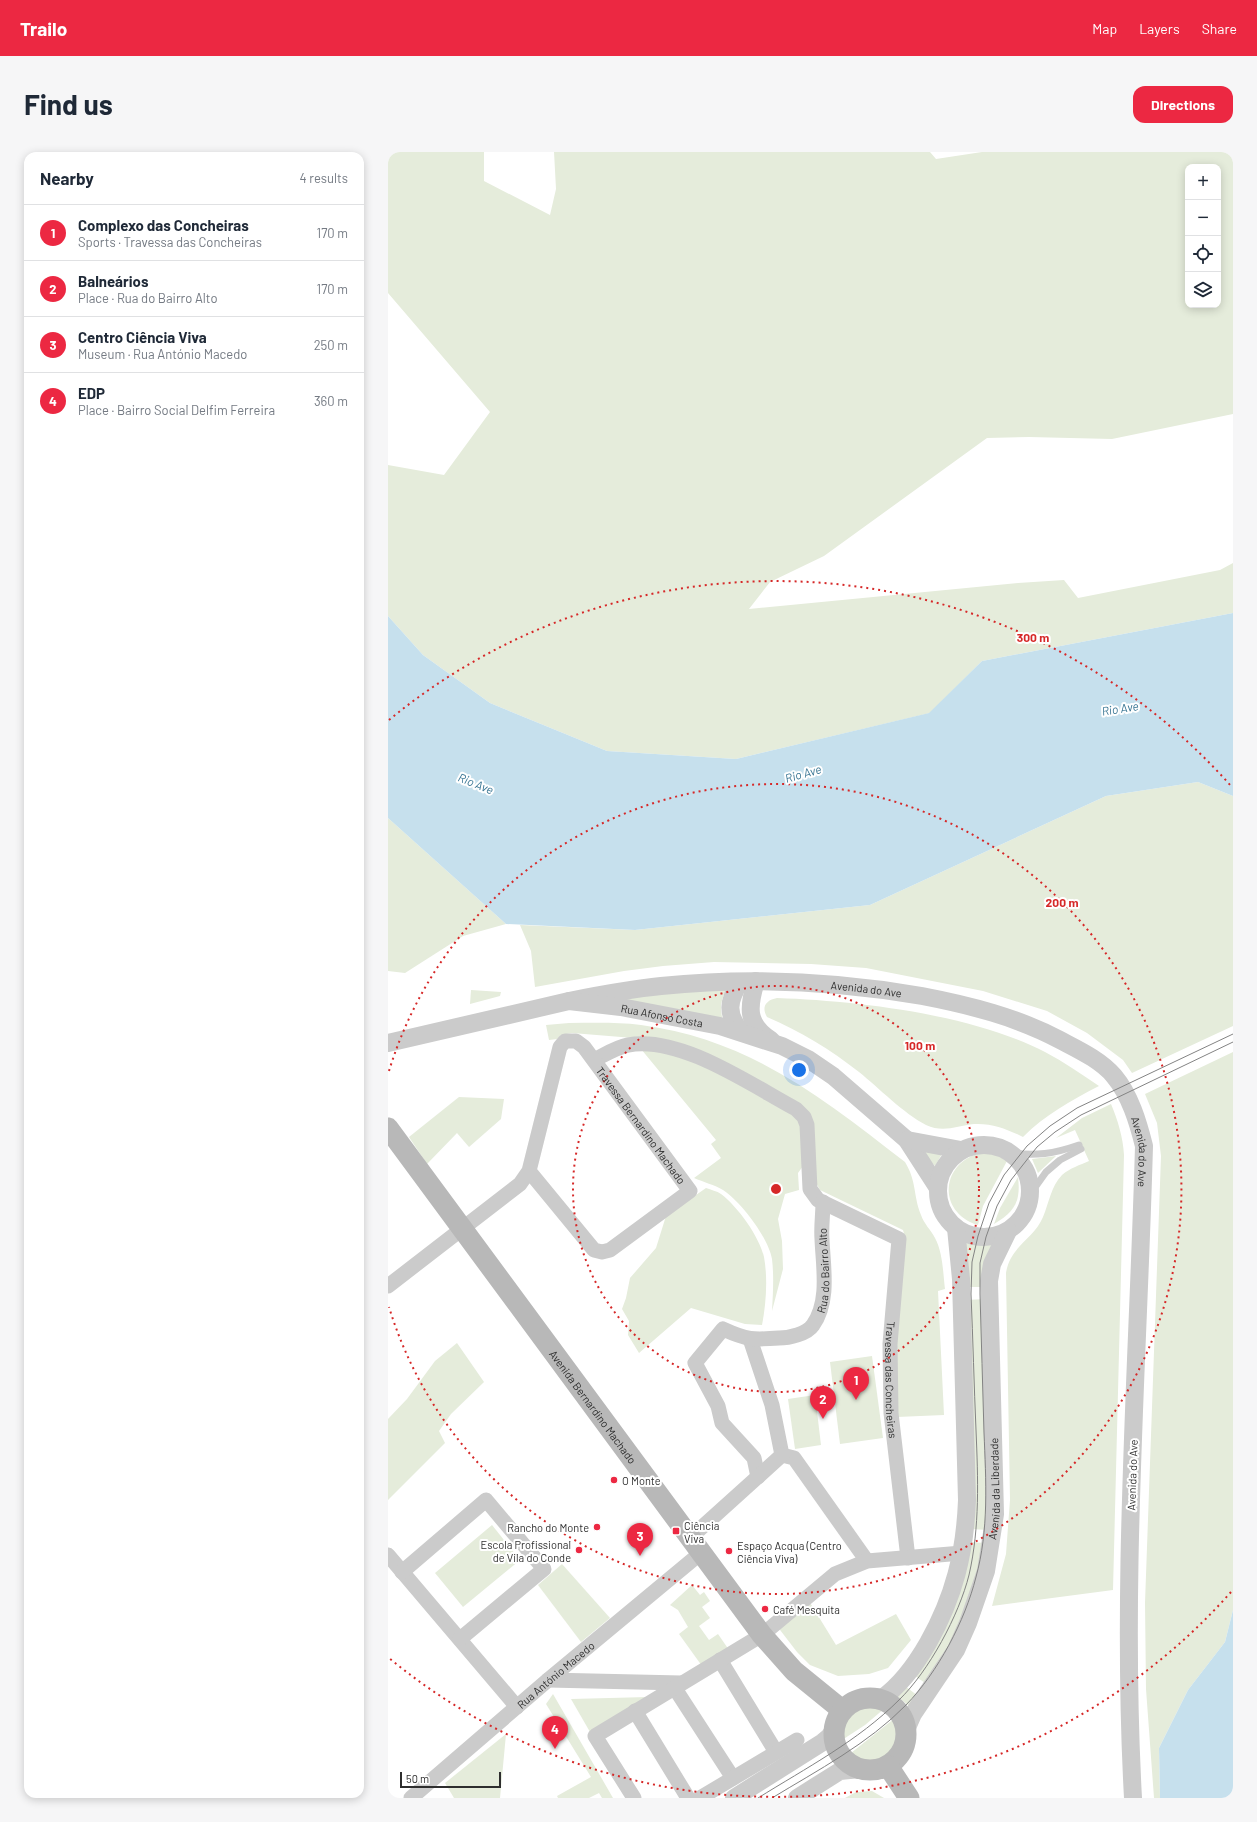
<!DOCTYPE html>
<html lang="en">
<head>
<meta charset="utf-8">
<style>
  :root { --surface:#fff; --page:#f6f6f7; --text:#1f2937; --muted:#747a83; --line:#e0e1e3; --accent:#ec2842 }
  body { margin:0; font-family:Barlow,sans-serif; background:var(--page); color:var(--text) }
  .controls { position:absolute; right:12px; top:12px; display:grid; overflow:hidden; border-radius:8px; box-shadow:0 2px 10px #0003 }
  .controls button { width:36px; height:36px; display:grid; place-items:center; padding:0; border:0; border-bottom:1px solid var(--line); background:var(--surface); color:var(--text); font:20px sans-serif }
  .scale { position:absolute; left:12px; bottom:10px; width:101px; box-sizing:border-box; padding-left:4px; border:2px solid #2e2e2e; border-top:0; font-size:11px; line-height:14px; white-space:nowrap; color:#2e2e2e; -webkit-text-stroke:3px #fff; paint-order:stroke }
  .you { position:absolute; left:411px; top:918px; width:14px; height:14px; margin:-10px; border:3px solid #fff; border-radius:50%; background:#1a73e8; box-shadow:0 0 0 6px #1a73e833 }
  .badge { display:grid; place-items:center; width:26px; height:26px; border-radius:50%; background:var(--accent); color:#fff; font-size:13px; font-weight:700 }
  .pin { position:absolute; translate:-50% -33px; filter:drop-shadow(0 1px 2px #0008) }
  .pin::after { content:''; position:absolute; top:21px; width:14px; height:12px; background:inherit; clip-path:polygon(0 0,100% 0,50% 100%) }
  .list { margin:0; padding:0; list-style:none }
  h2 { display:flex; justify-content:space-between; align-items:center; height:52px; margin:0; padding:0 16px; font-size:17px }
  h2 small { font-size:13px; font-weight:400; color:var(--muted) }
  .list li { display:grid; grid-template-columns:26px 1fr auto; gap:12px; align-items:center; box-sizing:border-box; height:56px; padding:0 16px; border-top:1px solid var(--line) }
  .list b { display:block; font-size:15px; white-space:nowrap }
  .list p { margin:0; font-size:13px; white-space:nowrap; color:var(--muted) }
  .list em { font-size:13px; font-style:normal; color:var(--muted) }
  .icon { flex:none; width:22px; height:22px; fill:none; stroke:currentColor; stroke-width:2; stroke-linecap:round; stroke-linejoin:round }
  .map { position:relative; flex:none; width:845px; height:1646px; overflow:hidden; border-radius:12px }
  header { display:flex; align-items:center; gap:24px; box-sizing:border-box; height:56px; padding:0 20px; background:var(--accent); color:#fff }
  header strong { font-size:19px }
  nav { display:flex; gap:22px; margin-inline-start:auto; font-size:14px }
  .intro { display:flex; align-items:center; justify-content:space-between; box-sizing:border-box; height:96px; padding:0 24px }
  h1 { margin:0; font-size:28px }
  .button { padding:10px 18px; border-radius:12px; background:var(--accent); color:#fff; font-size:14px; font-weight:700 }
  main { display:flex; gap:24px; padding:0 24px }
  aside { flex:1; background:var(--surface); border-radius:12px; box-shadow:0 2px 10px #0003 }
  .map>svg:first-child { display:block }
  .green { fill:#e5ecdb; fill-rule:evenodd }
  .water { fill:#c6e0ed }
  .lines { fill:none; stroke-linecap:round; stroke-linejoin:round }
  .service { stroke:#cbcbcb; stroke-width:7 }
  .minor { stroke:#cbcbcb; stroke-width:15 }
  .tertiary { stroke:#cbcbcb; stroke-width:18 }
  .secondary { stroke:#b8b8b8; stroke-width:21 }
  .tram { stroke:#838383; stroke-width:1 }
  .ring { fill:none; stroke:#d62828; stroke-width:2; stroke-dasharray:2 4 }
  .poi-dot { fill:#ec2842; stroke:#fff; stroke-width:1.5 }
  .labels { text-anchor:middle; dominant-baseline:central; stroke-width:4; stroke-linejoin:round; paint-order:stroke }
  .street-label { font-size:11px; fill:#2e2e2e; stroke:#fff }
  .poi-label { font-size:11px; fill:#2e2e2e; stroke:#fff; text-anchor:start }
  .water-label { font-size:12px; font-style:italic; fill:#387593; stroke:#fff }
  .centre { fill:#d62828; stroke:#fff; stroke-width:2 }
  .ring-label { font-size:12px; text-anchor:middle; font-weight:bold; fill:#d62828; stroke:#fff; stroke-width:4; stroke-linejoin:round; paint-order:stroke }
</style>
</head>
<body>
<header>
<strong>Trailo</strong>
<nav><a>Map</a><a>Layers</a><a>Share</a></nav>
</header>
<div class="intro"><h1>Find us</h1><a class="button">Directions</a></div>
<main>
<aside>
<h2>Nearby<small>4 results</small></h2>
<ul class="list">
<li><span class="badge">1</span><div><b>Complexo das Concheiras</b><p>Sports · Travessa das Concheiras</p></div><em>170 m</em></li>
<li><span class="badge">2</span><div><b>Balneários</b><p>Place · Rua do Bairro Alto</p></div><em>170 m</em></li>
<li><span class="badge">3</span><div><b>Centro Ciência Viva</b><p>Museum · Rua António Macedo</p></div><em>250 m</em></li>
<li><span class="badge">4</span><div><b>EDP</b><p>Place · Bairro Social Delfim Ferreira</p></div><em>360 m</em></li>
</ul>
</aside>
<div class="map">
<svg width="845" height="1646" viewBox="0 0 845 1646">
  <rect width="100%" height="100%" fill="#fff"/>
  <g class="green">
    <path d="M0 0H96V29L162 63 168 37 166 0H542L548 7 594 0H845V262L724 287 641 285 599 286 436 404 382 430 361 457 630 431 676 428 690 446 832 418 845 411V461L594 509 542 561 348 607 219 599 102 551 35 503 0 464V313L56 323 102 260 0 141ZM800 15H830V153H800Z"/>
    <polygon points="810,630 845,644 845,874 744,921 735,908 699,881 659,859 595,839 478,816 423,812 326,810 275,814 236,819 147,835 143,799 132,773 247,778 482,753 718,644"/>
    <polygon points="0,666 118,772 75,784 17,821 0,819"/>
    <path d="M336 837 338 839C332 849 332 857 335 869L224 851 242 843Z"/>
    <polygon points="83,838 113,840 112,844 82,852"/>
    <path d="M389 846C471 849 583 862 657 900 676 910 693 922 711 934 682 949 657 963 635 985 619 977 604 971 586 972 569 974 555 981 538 973 515 961 491 936 471 920 443 898 412 879 379 865 373 855 378 848 389 846Z"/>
    <path d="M181 871C205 871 229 870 253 873 361 887 434 946 517 1010 529 1030 525 1043 533 1063 536 1072 543 1078 547 1086 555 1101 555 1121 557 1137L550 1139 556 1263 509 1265 508 1201 517 1085 515 1078 432 1038 427 1029 420 963 270 888 184 881 173 883 169 887 161 888 158 873Z"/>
    <path d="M253 897C303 898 362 939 405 963L413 969 415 1014 410 1021 411 1038 397 1042 390 1067 394 1089 395 1117 384 1159C385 1141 386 1124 384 1107 380 1085 353 1050 335 1038 327 1033 315 1030 306 1026L333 1006 323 992 328 988Z"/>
    <polygon points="845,900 845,1458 837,1490 800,1538 771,1596 772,1646 766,1646 758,1537 757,1451 773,1004 769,971 757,942"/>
    <polygon points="71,945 116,947 113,967 81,995 69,981 39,1012 21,985"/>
    <path d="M723 952C730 969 735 985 736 1003L725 1438 604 1454 618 1402 622 1348 618 1121C622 1094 646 1087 655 1065 661 1051 663 1034 674 1023 682 1016 692 1013 701 1009L687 978 668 986 694 966Z"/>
    <polygon points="530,996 555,1000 547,1014"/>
    <path d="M594 1001H605L619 1009 595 1054 590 1073C548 1060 553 1009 594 1001Z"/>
    <polygon points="668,1004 650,1021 644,1007"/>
    <path d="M630 1025C633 1049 627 1060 606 1072L612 1056Z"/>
    <path d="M318 1036C323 1038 329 1039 333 1042 350 1055 371 1084 376 1105 380 1127 378 1152 374 1173L357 1172 303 1156 251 1201 240 1183 241 1169 234 1157 238 1146 242 1126 268 1096 278 1064Z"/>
    <polygon points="574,1091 605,1093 598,1135 577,1135"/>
    <polygon points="599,1147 602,1378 581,1377 577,1148"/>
    <polygon points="69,1191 96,1230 63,1262 51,1279 57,1291 0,1348 0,1267 19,1247 47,1209"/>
    <polygon points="484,1204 495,1286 452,1292 442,1210"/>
    <polygon points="427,1243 433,1293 407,1297 400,1247"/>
    <polygon points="104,1373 132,1408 75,1455 47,1421"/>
    <polygon points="582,1390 598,1391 570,1482 540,1533 527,1524"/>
    <polygon points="174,1412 222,1466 193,1490 150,1433"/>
    <polygon points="304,1433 312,1443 316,1440 322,1449 314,1455 322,1466 311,1474 321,1488 330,1482 341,1498 314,1514 291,1482 300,1475 290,1458 282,1453"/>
    <polygon points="421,1449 448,1493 508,1462 523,1488 500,1516 481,1522 450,1524 422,1513 409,1500 389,1474"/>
    <polygon points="517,1534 530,1544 522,1555 508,1543"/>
    <polygon points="165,1542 225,1646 214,1646 211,1641 201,1646 170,1646 169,1644 203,1625 158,1552"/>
    <polygon points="260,1545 202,1580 183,1547"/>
    <path d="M478 1553 497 1556 477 1573 454 1588C452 1567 458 1559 478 1553Z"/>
    <path d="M507 1566C510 1573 513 1580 511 1587 507 1602 487 1612 473 1608 470 1607 466 1603 463 1601Z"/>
    <polygon points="118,1582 112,1646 66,1646 57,1631"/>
    <polygon points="484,1639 496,1646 457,1646 468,1640"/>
  </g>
  <g class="water">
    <polygon points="845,461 845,644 810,630 718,644 482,753 247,778 118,772 0,666 0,464 35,503 102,551 219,599 348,607 541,561 594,509"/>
    <polygon points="845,1458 845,1646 772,1646 771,1596 800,1538 837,1490"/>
  </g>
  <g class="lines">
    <g class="service">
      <path d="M622 1001C649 1004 665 1002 691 993"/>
      <polyline points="643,1041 658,1020 672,1008 693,997"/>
    </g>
    <g class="minor">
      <path id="s1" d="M206 908C216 903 229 895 240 893 292 883 363 933 408 957L416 965 419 973 422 1037 430 1048 511 1087 502 1192 503 1261 520 1406"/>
      <path id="s2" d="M0 1134 132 1032 141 1019 172 895 177 889H188L196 895 302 1039 222 1098 214 1100 206 1098 141 1019"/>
      <polyline points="362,1187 384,1253 394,1303"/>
      <polyline points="394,1303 406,1306 479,1409"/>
      <path id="s3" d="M370 1325 366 1306 334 1271 330 1254 307 1211 335 1177C359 1188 365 1188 391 1186 401 1186 419 1182 425 1173 442 1149 435 1114 434 1087 433 1075 435 1062 435 1050"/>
      <polyline points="302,1386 394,1303"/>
      <polyline points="0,1403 129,1555"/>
      <polyline points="14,1420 98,1348 156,1417 72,1487"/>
      <polyline points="332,1508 388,1600"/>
      <polyline points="160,1528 293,1531"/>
      <polyline points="286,1535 345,1626"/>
      <polyline points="247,1559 300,1646"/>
      <path id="s4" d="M23 1646 160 1528 314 1400"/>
      <polyline points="246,1646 207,1584 374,1483 447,1422 479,1409 574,1401"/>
      <polyline points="312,1646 409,1588"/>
    </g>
    <g class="tertiary">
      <path d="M368 829C360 855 358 872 383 888"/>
      <path d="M352 830C340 849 338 862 353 880"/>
      <path id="s5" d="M181 849C211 843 242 837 273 834 360 825 448 829 534 844 581 853 629 865 672 888 689 897 713 908 726 924 742 943 750 970 756 994 750 1212 733 1429 745 1646"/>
      <path id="s6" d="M0 891 181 849 233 855 332 874 394 894 420 907 445 924 519 988 550 1036"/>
      <polyline points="519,988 573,998"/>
      <circle cx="596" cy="1039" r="46"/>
      <path d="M493 1547C513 1533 528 1512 540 1491 566 1445 577 1401 579 1348L573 1127 568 1076"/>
      <path id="s7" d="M518 1578 525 1562 568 1498 580 1471 598 1419 607 1362 601 1129 604 1112 620 1079"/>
      <polyline points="346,1646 435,1590 441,1585 446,1578"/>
      <polyline points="409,1646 452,1619 472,1617"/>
    </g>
    <g class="secondary">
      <path id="s8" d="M0 976 374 1483 406 1519 454 1558"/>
      <circle cx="482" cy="1582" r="36"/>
      <polyline points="500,1614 521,1646"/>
    </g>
    <g class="tram">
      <path d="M370 1646C418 1616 470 1589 511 1548 541 1519 571 1463 581 1423 592 1375 590 1326 588 1278 586 1233 585 1188 583 1142L584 1110 590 1084 601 1051 616 1023 639 994 662 974 689 956 845 882"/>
      <path d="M384 1646C430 1618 480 1592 518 1553 550 1520 577 1469 588 1425 601 1378 598 1328 596 1281 595 1235 593 1188 592 1142V1111L598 1085 609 1054 623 1028 649 995 667 980 693 963 845 890"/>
    </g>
  </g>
  <g class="ring">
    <circle cx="388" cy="1037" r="203"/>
    <path d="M1 919A405 405 0 1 1 1 1155"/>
    <path d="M843 1440A608 608 0 0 1 1 1506M1 568A608 608 0 0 1 843 634"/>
  </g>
  <g class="poi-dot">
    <circle cx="226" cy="1328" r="4"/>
    <circle cx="209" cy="1375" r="4"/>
    <rect x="284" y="1375" width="8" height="8" rx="2"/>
    <circle cx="191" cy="1398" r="4"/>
    <circle cx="341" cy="1399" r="4"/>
    <circle cx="377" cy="1457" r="4"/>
  </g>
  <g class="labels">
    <g class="street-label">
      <text stroke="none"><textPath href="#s5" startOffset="299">Avenida do Ave</textPath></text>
      <text stroke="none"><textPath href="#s6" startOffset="280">Rua Afonso Costa</textPath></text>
      <text stroke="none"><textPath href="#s2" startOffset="436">Travessa Bernardino Machado</textPath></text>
      <text stroke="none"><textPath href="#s5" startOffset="648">Avenida do Ave</textPath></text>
      <text stroke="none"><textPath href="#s3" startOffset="329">Rua do Bairro Alto</textPath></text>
      <text stroke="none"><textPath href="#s1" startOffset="549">Travessa das Concheiras</textPath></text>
      <text stroke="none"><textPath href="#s8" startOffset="346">Avenida Bernardino Machado</textPath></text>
      <text transform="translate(744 1323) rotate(-88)">Avenida do Ave</text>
      <text stroke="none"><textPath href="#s7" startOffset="262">Avenida da Liberdade</textPath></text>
      <text stroke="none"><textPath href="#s4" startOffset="190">Rua António Macedo</textPath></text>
    </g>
    <g class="poi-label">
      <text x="234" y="1328">O Monte</text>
      <text x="296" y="1373">Ciência<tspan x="296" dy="13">Viva</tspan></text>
      <text x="201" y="1375" text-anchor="end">Rancho do Monte</text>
      <text x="183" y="1392" text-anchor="end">Escola Profissional<tspan x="183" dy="13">de Vila do Conde</tspan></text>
      <text x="349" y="1393">Espaço Acqua (Centro<tspan x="349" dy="13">Ciência Viva)</tspan></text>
      <text x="385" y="1457">Café Mesquita</text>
    </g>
    <g class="water-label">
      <text transform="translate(732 556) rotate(-9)">Rio Ave</text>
      <text transform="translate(415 621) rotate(-16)">Rio Ave</text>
      <text transform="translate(88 631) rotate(22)">Rio Ave</text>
    </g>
  </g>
  <circle cx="388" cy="1037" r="6" class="centre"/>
  <g class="ring-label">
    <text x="645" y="490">300 m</text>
    <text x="674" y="755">200 m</text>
    <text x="532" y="898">100 m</text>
  </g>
</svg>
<div class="controls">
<button>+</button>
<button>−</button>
<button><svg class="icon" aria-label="locate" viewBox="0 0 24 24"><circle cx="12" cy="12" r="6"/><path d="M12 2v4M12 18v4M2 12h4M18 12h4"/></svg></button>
<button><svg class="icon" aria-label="layers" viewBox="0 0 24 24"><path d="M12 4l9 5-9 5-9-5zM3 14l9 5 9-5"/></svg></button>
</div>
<div class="scale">50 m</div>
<div class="you"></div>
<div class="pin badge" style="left:468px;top:1248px">1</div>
<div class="pin badge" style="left:435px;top:1267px">2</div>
<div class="pin badge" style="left:252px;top:1404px">3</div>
<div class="pin badge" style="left:167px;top:1597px">4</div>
</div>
</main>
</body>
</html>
